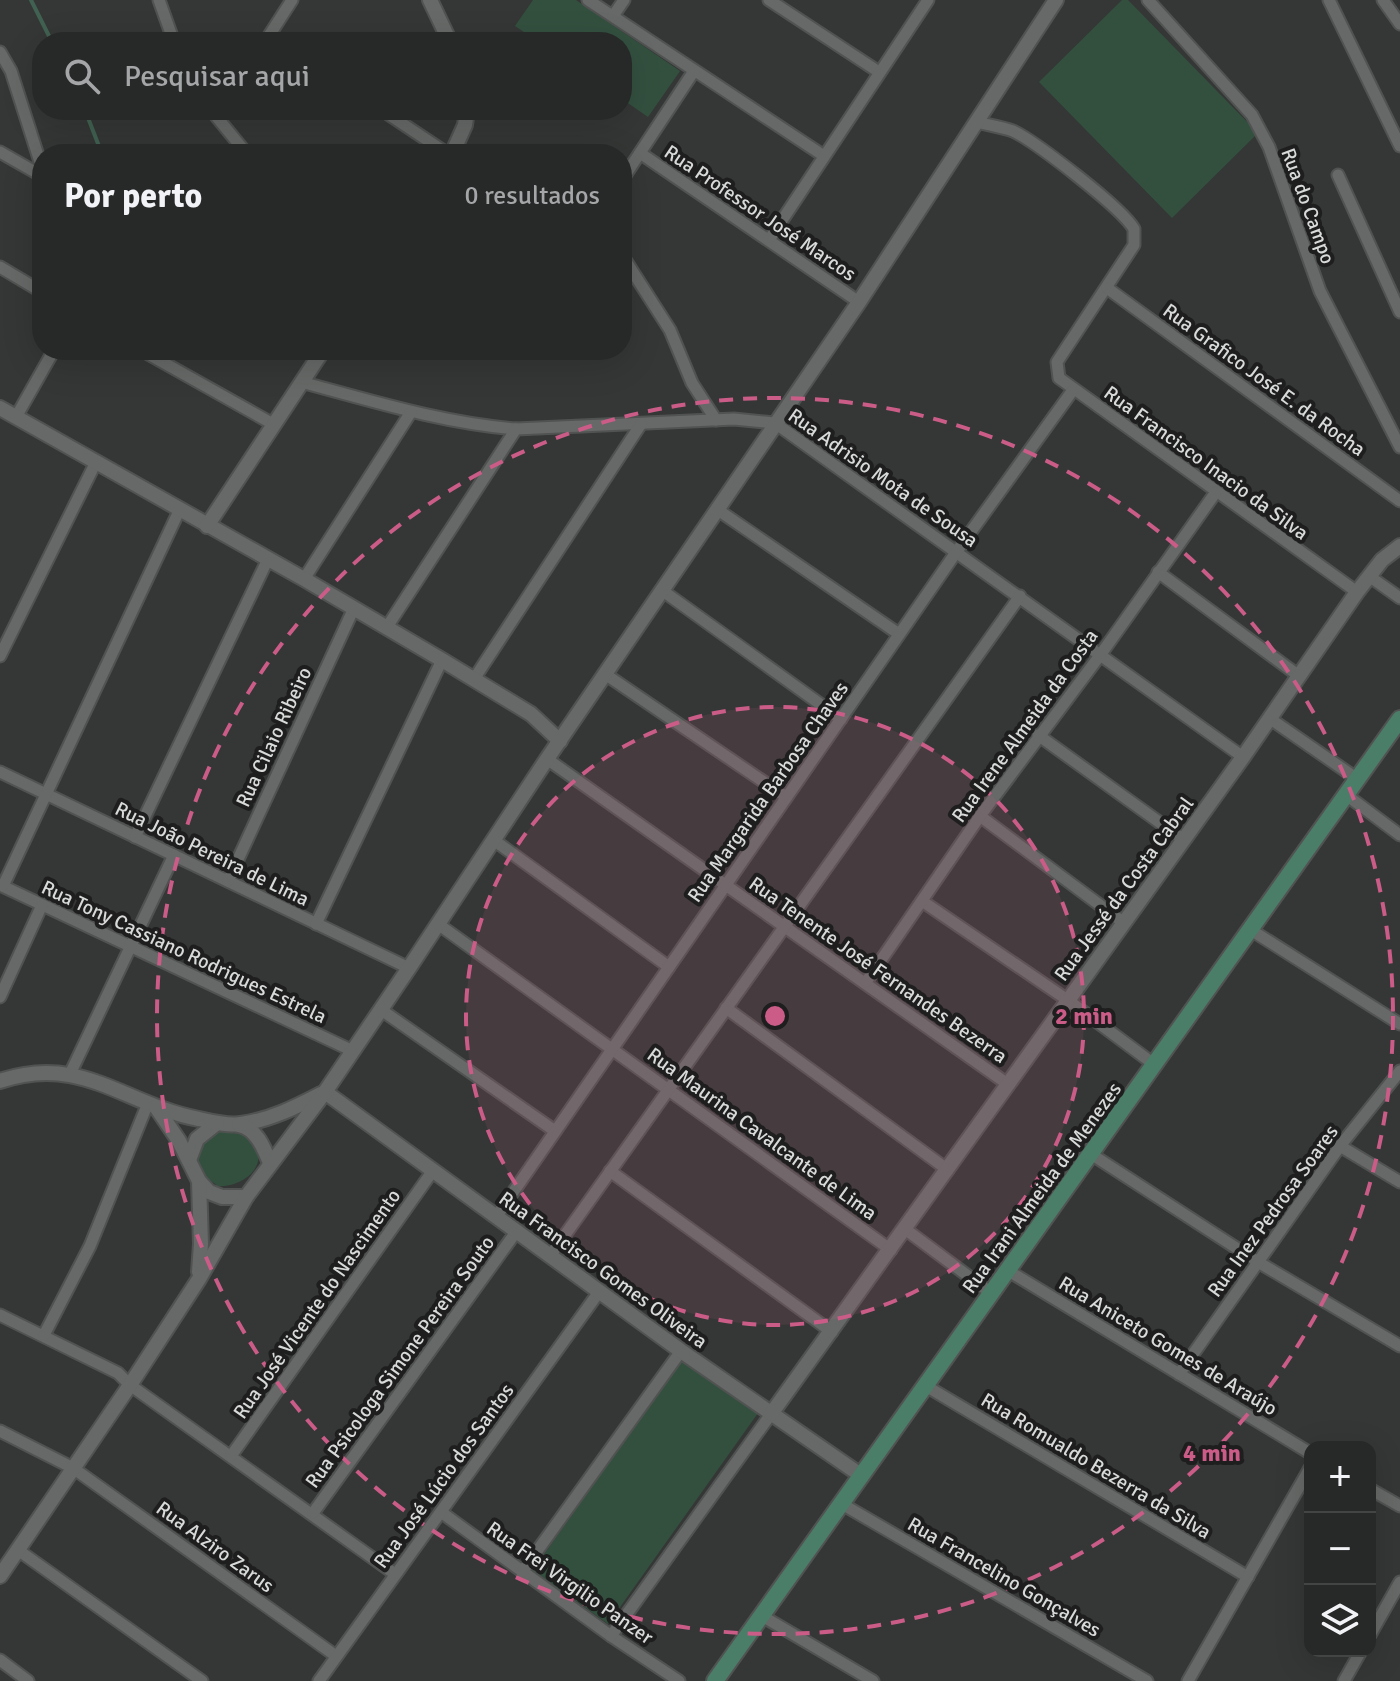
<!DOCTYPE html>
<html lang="pt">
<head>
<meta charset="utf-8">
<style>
  :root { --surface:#272928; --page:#333534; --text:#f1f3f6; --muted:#a4a6a8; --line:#434545 }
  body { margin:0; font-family:Signika,sans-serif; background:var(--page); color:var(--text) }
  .controls { position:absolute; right:24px; bottom:24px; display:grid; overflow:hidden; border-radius:16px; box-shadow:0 8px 32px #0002 }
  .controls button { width:72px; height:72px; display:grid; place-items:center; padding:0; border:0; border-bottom:2px solid var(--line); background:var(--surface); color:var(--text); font:40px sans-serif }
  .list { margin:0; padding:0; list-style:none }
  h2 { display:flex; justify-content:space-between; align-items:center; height:104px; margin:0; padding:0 32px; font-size:34px }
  h2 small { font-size:26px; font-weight:400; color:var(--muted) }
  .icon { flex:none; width:44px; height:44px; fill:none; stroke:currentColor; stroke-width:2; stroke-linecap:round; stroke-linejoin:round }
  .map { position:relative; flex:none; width:1400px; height:1681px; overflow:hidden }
  .search { position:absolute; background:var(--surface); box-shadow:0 8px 32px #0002; left:32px; top:32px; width:600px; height:88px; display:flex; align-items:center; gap:20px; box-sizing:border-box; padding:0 28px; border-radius:32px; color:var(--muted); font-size:30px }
  .panel { position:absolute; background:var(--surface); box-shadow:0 8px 32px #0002; left:32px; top:144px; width:600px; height:216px; border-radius:32px }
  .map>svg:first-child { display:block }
  .green { fill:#33503f }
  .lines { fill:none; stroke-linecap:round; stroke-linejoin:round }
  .stream { stroke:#416152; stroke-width:4 }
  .minor-casing { stroke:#515352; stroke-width:15 }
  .tertiary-casing { stroke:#515352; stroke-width:18 }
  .secondary-casing { stroke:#515352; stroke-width:20 }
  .minor { stroke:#666967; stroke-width:11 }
  .tertiary { stroke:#666967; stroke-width:14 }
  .secondary { stroke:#4a7e69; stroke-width:16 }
  .ring { fill:none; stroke:#ca5c87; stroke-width:4; stroke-dasharray:14 10 }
  .labels { text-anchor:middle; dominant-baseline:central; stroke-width:8; stroke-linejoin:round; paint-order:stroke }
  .street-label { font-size:20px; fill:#d8dad9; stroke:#1d1e1d }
  .centre { fill:#ca5c87; stroke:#1d1e1d; stroke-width:4 }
  .ring-label { font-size:24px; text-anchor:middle; font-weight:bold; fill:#ca5c87; stroke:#1d1e1d; stroke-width:8; stroke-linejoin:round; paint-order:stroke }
</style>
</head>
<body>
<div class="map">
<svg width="1400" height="1681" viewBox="0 0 1400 1681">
  <rect width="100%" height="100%" fill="#343735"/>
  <g class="green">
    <polygon points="533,0 576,0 680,71 648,117 622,99 622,42 539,42 515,26"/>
    <polygon points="1122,0 1128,0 1258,133 1172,218 1039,82"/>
    <path d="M212 1129H241C245 1133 251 1137 254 1142 270 1168 240 1188 218 1186L201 1174 196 1154Z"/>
    <polygon points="682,1359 758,1413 608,1624 533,1570"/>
  </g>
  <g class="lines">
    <g class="stream">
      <polyline points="31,0 52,42"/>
      <polyline points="85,110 102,154"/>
    </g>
    <defs>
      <g id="minor">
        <polyline points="159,0 174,42"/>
        <polyline points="588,0 824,156"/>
        <polyline points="769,0 879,72"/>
        <polyline points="1148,0 1252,115 1269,147 1320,291 1400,447"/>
        <polyline points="1329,0 1400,146"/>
        <polyline points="1383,0 1400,24"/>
        <polyline points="613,16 624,0"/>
        <polyline points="270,35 281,42"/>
        <polyline points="265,42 292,0"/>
        <polyline points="0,52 11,71 42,168"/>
        <polyline points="211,110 247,154"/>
        <polyline points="382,110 448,154"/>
        <path d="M976 122C988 125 1002 127 1013 131 1036 142 1122 208 1134 229V245L1057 362 1059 378 1357 592"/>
        <polyline points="0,152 42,176"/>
        <polyline points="640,153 859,302"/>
        <polyline points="1338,175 1400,312"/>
        <polyline points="622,180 694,71"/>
        <polyline points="769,240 928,0"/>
        <polyline points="622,255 670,330 692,383 716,420"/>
        <polyline points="0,267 42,292"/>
        <polyline points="1107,288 1400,501"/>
        <polyline points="141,350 273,424"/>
        <path d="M301 382C372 401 442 423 516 429L734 419 775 423 1243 757"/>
        <polyline points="16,417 54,350"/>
        <polyline points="718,510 899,634"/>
        <polyline points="1158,572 1299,676"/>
        <polyline points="1369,576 1400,598"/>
        <polyline points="304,579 411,412"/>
        <polyline points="663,591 841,719"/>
        <polyline points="387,627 516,429"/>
        <polyline points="0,656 96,462"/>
        <polyline points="605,674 786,797"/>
        <polyline points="474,679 641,424"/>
        <polyline points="1269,718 1356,778"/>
        <polyline points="1038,735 1184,840"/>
        <polyline points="547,759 1009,1085"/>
        <polyline points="0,772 409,968"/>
        <polyline points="1345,794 1400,835"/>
        <polyline points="980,816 1124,923"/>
        <polyline points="135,837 268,559"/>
        <polyline points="495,841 669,967"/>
        <polyline points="228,881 354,608"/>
        <polyline points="0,885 353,1051"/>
        <polyline points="3,886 179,511"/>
        <polyline points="922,901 1069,1001 1155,1065"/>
        <polyline points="316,924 442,660"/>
        <polyline points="438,924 891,1250"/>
        <polyline points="1251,930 1400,1024"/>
        <polyline points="866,982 980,816 1101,654 1216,492"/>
        <polyline points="0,997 42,905"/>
        <polyline points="726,1008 948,1170"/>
        <polyline points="380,1009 555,1131"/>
        <polyline points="70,1074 174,855"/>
        <polyline points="1340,1146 1400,1182"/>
        <polyline points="1091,1154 1258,1262 1400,1346"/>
        <polyline points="610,1171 832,1332"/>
        <polyline points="496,1217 957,551 1073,390"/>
        <polyline points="905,1229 991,1293"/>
        <polyline points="550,1256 1020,596"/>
        <polyline points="1007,1270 1310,1453"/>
        <polyline points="0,1315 118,1373 130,1385 395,1574"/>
        <polyline points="44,1335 90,1246 148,1103"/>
        <polyline points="1179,1374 1340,1146 1400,1071"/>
        <polyline points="926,1386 1248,1577"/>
        <polyline points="0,1431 73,1468 336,1656"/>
        <polyline points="231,1456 432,1172"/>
        <polyline points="1370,1489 1400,1506"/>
        <polyline points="842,1504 1147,1681"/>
        <polyline points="441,1512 611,1636 679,1681"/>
        <polyline points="313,1513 516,1232"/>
        <polyline points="18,1550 202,1681"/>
        <polyline points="522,1572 681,1351"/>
        <polyline points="762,1616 873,1681"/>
        <polyline points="1370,1635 1400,1582"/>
        <polyline points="611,1636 771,1414"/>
        <polyline points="0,1660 28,1681"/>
        <polyline points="319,1681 599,1292"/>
        <polyline points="1188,1681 1310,1468"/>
        <polyline points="1344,1681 1361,1651"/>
      </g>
      <g id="tertiary">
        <polyline points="430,0 450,42"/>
        <polyline points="452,154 465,125 467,110"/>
        <polyline points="0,408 304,579 442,660 531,714 560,741"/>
        <polyline points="207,526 323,350"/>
        <path d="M0 1081C81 1053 125 1105 199 1119 212 1122 228 1126 241 1124 270 1120 296 1107 321 1094"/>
        <polyline points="325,1092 681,1351 862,1476"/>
        <polyline points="156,1107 179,1141 199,1181 209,1192 222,1197 246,1197"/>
        <path d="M239 1125C256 1128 264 1148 270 1163"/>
        <polyline points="189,1160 197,1139 217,1123"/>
        <polyline points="199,1181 201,1244 199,1272"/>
        <polyline points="771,1414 1243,757 1357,592 1382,560 1400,546"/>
        <polyline points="0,1576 130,1385 199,1279 246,1197 325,1092 409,968 547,759 859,302 1056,0"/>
      </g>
      <polyline id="secondary" points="715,1681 1400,719"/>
    </defs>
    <use href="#minor" class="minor-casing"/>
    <use href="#tertiary" class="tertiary-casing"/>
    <use href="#secondary" class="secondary-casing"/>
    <use href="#minor" class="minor"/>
    <use href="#tertiary" class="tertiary"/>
    <use href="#secondary" class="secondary"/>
  </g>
  <circle cx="775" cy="1016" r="309" fill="#ca5c87" fill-opacity=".12"/>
  <g class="ring">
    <circle cx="775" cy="1016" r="309"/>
    <circle cx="775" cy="1016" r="618"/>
  </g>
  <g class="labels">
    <g class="street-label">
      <text transform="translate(1308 206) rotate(70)">Rua do Campo</text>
      <text transform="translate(760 213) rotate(34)">Rua Professor José Marcos</text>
      <text transform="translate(1264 380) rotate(36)">Rua Grafico José E. da Rocha</text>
      <text transform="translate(1206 463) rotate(36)">Rua Francisco Inacio da Silva</text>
      <text transform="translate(883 478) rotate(35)">Rua Adrisio Mota de Sousa</text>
      <text transform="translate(1025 726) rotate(-54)">Rua Irene Almeida da Costa</text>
      <text transform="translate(274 737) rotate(-65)">Rua Cilaio Ribeiro</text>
      <text transform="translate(768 792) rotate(-55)">Rua Margarida Barbosa Chaves</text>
      <text transform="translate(212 854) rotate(26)">Rua João Pereira de Lima</text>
      <text transform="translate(1124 889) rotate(-54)">Rua Jessé da Costa Cabral</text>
      <text transform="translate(184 952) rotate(25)">Rua Tony Cassiano Rodrigues Estrela</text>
      <text transform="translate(878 970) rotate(35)">Rua Tenente José Fernandes Bezerra</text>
      <text transform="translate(762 1134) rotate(36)">Rua Maurina Cavalcante de Lima</text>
      <text transform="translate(1042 1188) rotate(-54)">Rua Irani Almeida de Menezes</text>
      <text transform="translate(1273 1211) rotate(-54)">Rua Inez Pedrosa Soares</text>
      <text transform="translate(603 1270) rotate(36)">Rua Francisco Gomes Oliveira</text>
      <text transform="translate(317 1304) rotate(-55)">Rua José Vicente do Nascimento</text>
      <text transform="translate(1168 1346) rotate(31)">Rua Aniceto Gomes de Araújo</text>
      <text transform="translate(400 1362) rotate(-54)">Rua Psicologa Simone Pereira Souto</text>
      <text transform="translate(1096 1466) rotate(31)">Rua Romualdo Bezerra da Silva</text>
      <text transform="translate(444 1476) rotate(-54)">Rua José Lúcio dos Santos</text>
      <text transform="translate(215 1547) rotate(36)">Rua Alziro Zarus</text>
      <text transform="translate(1004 1577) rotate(30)">Rua Francelino Gonçalves</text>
      <text transform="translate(570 1583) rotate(35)">Rua Frei Virgilio Panzer</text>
    </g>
  </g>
  <circle cx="775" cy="1016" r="12" class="centre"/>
  <g class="ring-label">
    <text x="1084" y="1024">2 min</text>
    <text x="1212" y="1461">4 min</text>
  </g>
</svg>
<div class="controls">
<button>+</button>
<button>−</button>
<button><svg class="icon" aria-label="layers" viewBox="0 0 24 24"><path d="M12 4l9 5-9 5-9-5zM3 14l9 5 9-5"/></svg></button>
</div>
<div class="search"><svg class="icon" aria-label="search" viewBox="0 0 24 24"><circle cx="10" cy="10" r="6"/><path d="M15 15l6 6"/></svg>Pesquisar aqui</div>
<section class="panel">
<h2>Por perto<small>0 resultados</small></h2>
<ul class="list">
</ul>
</section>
</div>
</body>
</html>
